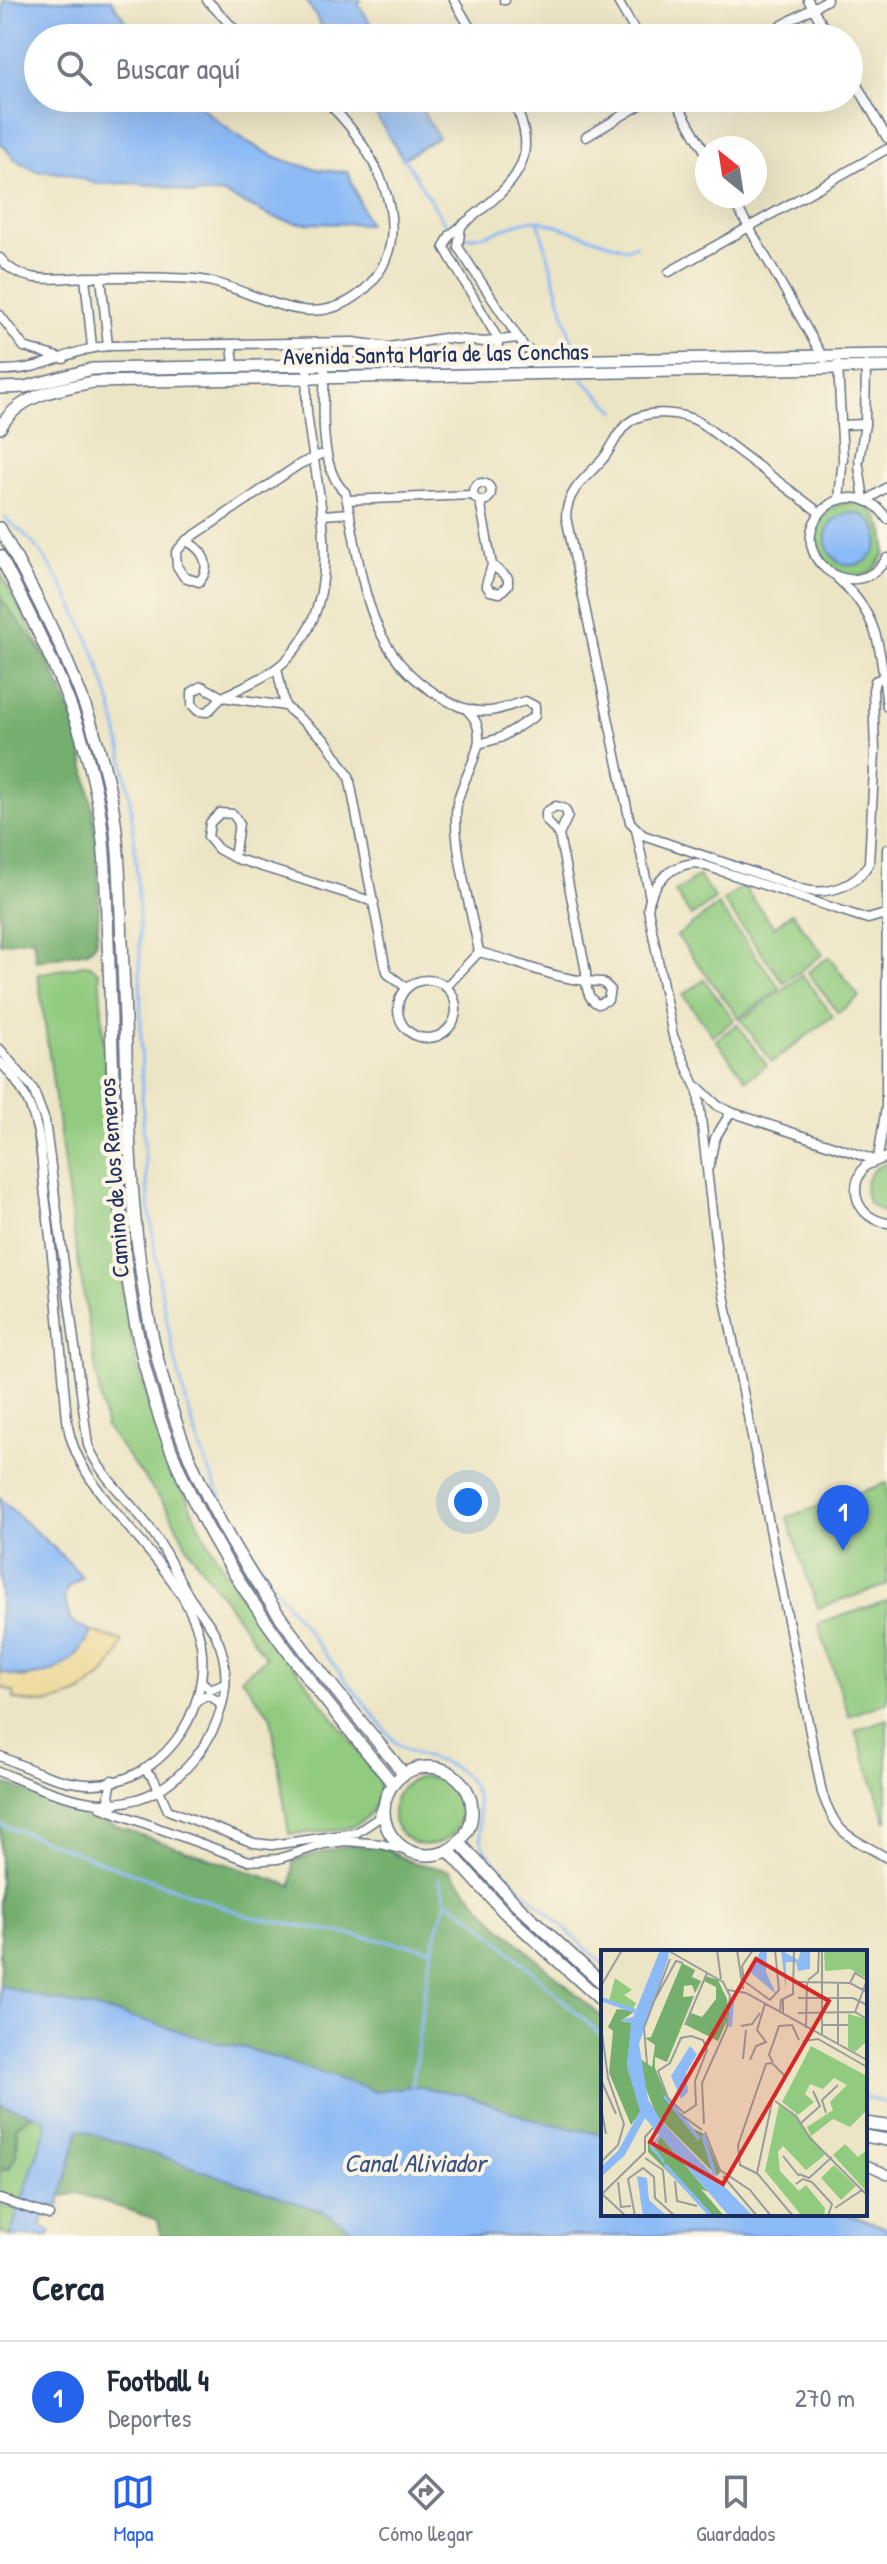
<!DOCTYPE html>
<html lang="es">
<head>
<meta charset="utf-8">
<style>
  :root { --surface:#fff; --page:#f2f2f3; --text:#1f2937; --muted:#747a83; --line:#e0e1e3; --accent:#2563eb }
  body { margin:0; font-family:"Patrick Hand",sans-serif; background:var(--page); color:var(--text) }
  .compass { position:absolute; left:695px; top:136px; width:72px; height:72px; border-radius:50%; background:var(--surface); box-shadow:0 8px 32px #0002; rotate:330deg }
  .you { position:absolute; left:468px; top:1502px; width:28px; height:28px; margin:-20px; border:6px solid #fff; border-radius:50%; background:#1a73e8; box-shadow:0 0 0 12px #1a73e833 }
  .badge { display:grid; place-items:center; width:52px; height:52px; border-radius:50%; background:var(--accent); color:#fff; font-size:26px; font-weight:700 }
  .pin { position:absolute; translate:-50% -66px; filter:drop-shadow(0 2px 4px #0008) }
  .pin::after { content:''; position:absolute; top:42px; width:28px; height:24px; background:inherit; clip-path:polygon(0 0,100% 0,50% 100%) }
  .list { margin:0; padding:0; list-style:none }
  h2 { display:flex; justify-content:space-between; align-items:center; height:104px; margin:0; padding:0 32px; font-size:34px }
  h2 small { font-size:26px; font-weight:400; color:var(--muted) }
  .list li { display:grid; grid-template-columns:52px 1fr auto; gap:24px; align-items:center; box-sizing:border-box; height:112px; padding:0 32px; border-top:2px solid var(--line) }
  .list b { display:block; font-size:30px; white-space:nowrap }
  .list p { margin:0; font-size:26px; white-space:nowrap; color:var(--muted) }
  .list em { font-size:26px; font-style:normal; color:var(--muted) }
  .icon { flex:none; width:44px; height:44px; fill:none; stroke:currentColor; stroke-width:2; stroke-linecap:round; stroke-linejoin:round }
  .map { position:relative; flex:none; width:887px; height:2236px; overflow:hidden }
  .search { position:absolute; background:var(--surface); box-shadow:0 8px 32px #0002; left:24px; right:24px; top:24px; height:88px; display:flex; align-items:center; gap:20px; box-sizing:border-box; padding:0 28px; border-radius:44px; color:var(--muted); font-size:30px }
  .sheet { height:216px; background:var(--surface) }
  nav { display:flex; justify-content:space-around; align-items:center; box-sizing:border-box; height:112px; border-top:2px solid var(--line); background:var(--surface); font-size:22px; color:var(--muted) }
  nav a { display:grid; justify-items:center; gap:4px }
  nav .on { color:var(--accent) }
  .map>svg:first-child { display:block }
  .green { fill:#91cb7f; stroke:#567d6e; stroke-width:2; fill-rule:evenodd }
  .forest { fill:#74af6e; stroke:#486f66; stroke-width:2 }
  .sand { fill:#eeda9e; stroke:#84847e; stroke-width:2 }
  .water { fill:#8bbaf6; stroke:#5374aa; stroke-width:2 }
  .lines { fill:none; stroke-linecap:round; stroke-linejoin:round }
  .stream { stroke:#8bbaf6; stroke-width:3 }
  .street-casing { stroke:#646f82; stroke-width:11 }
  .secondary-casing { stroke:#646f82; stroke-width:14 }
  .street { stroke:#fff; stroke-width:8 }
  .secondary { stroke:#fff; stroke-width:11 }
  .labels { text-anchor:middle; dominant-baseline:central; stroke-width:8; stroke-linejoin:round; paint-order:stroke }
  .street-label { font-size:24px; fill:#1b2f5e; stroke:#fcf5e5 }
  .water-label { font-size:26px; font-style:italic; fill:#375284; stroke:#fcf5e5 }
  .inset-river { fill:none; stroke:#8bbaf6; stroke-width:4 }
  .inset-road { fill:none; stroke:#989c9c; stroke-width:2 }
  .view { fill:#d62828; fill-opacity:0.15; stroke:#d62828; stroke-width:4 }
  .inset-edge { fill:none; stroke:#1b2f5e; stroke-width:4 }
</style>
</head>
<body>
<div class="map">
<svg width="887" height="2236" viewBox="0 0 887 2236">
  <rect width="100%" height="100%" fill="#fcf5e5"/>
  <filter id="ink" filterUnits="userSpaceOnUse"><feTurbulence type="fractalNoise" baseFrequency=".0125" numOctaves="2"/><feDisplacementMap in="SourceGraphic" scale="16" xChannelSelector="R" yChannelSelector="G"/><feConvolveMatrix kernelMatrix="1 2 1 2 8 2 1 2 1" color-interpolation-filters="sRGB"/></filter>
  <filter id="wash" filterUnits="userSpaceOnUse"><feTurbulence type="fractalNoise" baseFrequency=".006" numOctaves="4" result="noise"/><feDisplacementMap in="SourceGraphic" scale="32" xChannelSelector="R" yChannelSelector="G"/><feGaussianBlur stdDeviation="1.8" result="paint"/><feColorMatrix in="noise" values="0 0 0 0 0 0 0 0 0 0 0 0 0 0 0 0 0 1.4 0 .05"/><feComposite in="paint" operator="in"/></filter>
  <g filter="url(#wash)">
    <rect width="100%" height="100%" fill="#ece5c5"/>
    <g class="green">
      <path d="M854 502C877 507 887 528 885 553 851 625 766 511 854 502ZM846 514H861L873 523 878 544 871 557 837 561 828 549 833 521Z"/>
      <polygon points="0,572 54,673 0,598"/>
      <polygon points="699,876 715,899 691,916 675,892"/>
      <polygon points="743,886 774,927 792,913 823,954 784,983 723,901"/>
      <polygon points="718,905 780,988 739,1018 677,936"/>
      <polygon points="829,957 859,997 838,1013 808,972"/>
      <path d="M89 964 99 973 122 1286 137 1366 159 1433 197 1522 234 1587 379 1778C381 1786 379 1793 376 1802 365 1836 319 1831 289 1834L271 1717 241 1678 266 1658 190 1552 167 1508 105 1426 73 1229 38 974Z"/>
      <polygon points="802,975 833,1016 772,1062 741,1020"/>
      <polygon points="704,980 734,1020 713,1036 683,995"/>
      <polygon points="737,1024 767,1065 746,1080 716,1040"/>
      <path d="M887 1163V1215L868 1202C861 1184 868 1169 887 1163Z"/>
      <polygon points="887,1483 887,1585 818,1608 787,1517"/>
      <polygon points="887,1601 887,1702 849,1716 818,1624"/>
      <polygon points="887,1719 887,1821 886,1821 855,1730"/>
      <circle cx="427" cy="1811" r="34"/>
      <polygon points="33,2114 44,2118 46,2128 22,2201 0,2194 0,2171 10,2168 18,2144 16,2126"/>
      <polygon points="0,2204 19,2210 10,2236 0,2233"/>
    </g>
    <g class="forest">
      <path d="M0 598C18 622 40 646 54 673 89 741 106 870 96 943L88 951 36 961 33 938 0 943Z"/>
      <path d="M0 1782 135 1833 292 1886 293 1860 349 1845 383 1848 411 1862 449 1870 498 1925 603 2018V2135L534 2120 462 2094 412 2086 375 2091 245 2048C212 2044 182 2031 150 2022 99 2008 51 2002 0 1985Z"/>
      <path d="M0 2104 33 2114 16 2126C16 2145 22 2163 0 2171Z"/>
      <polygon points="79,2128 322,2211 364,2236 161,2236 158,2220 78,2193 60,2197"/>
    </g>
    <path class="sand" d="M91 1631 123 1641C108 1686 61 1713 14 1699V1692L0 1687V1672L24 1678 87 1641Z"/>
    <g class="water">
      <path d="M3 0H111L137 38H38V98H191C237 140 284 171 348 172L368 224 296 223 273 217 222 193 193 194 165 186 131 183 97 184 64 173 36 171 15 160 0 142Z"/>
      <polygon points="306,0 361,0 358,3 379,38 329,38"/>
      <polygon points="365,98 415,98 438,137 403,159"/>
      <circle cx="852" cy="539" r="26"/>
      <path d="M0 1498C26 1526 60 1549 82 1577L68 1587 64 1597 71 1622 91 1631C77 1668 37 1685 0 1672Z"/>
      <path d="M0 1985C51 2002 99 2008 150 2022 182 2031 212 2044 245 2048L375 2091 412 2086 462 2094 534 2120 603 2135V2214H846L887 2228V2236H364L322 2211 79 2129 59 2206H48L41 2225 51 2232 48 2236H10L46 2128 44 2118 0 2104Z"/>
    </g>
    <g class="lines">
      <g class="stream">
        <polyline points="403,157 448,228"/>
        <path d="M463 237C494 239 509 221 538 220"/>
        <polyline points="574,350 538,220 627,249 636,245"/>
        <polyline points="582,379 616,411"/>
        <path d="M5 517C11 525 17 527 24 534 55 563 85 627 99 666 156 830 133 1005 146 1174 154 1263 169 1350 196 1435 234 1554 319 1643 393 1740 414 1761 445 1755 466 1777 484 1797 475 1821 483 1844 486 1851 492 1858 497 1865L603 1964"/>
        <polyline points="0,1824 251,1917 431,1949"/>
        <polyline points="439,1879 447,1900 475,1919 603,2037"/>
        <path d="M412 2086C422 2022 424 1961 447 1900"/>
        <polyline points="865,2097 887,2103"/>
      </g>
    </g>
  </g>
  <g filter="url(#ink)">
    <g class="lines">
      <defs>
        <g id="street">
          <polyline points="207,0 243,38"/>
          <polyline points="454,0 476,38"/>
          <polyline points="504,0 505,0"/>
          <polyline points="617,0 639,38"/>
          <polyline points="808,0 830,38"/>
          <polyline points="759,38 827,0"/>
          <polyline points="849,71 887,138"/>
          <polyline points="674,98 707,155"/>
          <polyline points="586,137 652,98"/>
          <polyline points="731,196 824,359"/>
          <path d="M461 226C509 188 547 162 511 98"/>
          <path d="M0 258C23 289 65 276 97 277 129 277 162 277 194 279 237 282 280 316 323 310 341 307 358 297 370 284 422 228 370 139 322 98"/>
          <polyline points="669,272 887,149"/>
          <polyline points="85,277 92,347"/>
          <polyline points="101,277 108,346"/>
          <polyline points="0,315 24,347 64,359"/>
          <polyline points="232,344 234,366"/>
          <polyline points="366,347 402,361"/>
          <polyline points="497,362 498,339 444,247 450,235 461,226 458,247 525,348 544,358"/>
          <polyline points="838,365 843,460"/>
          <path d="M0 370C42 372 69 349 108 346L353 342 389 347 444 338 485 342 517 338"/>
          <path d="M325 373C323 405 319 470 345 492 362 566 362 647 433 692 451 704 468 713 490 711 502 710 513 704 525 701L535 706V716L500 738 479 744"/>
          <polyline points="841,425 865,424"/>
          <polyline points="859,460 865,424 866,365"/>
          <polyline points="859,466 864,500"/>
          <circle cx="482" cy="492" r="9"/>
          <polyline points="347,500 472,495"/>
          <polyline points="839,500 842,467"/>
          <polyline points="480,501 492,565 486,585 490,591 500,593 508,585 508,578 492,565"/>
          <polyline points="866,501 887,487"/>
          <path d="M820 513 701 423C682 412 646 408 628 423 617 432 612 449 602 460 586 478 567 490 566 517L630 822 643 835 805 890C829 895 857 886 869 863L875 752 873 690 875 681 887 675"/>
          <polyline points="322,515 350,513"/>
          <path d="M887 519C879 506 867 498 851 498 840 498 830 503 823 510 782 553 853 611 887 558"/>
          <polyline points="186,541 300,464 320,455"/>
          <path d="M186 541C203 549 213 566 199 582L184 577 177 566 176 552Z"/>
          <path d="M838 579C882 617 880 654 887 707"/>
          <path d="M277 668 285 706 222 697 202 686 192 692V705L198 711 207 712C214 707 218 699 225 696 246 684 270 677 288 658 351 591 315 491 307 411 305 388 308 365 309 343"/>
          <polyline points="285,706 326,741 349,776 385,965 388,974 407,988"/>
          <path d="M468 711C496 738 462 774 457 804 451 841 472 913 479 952"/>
          <polyline points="636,829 650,898"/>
          <polyline points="234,858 239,823 233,814 220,813 210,823 208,837 218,849 234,858 374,902"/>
          <path d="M885 914 868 919 855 915 697 863C671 864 651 883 648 909L673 1036 698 1092 718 1264 822 1793C839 1840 848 1834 887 1858"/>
          <circle cx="427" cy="1009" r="29"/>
          <path d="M446 987 479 952C520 962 559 982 602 982L610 989 608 1000 598 1004C586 999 586 984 586 972L559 835 546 820V812L556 806 565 809 568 816 559 835"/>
          <path d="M0 1049 33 1089 45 1121 88 1445C100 1476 129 1500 149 1527 165 1548 175 1573 189 1596 197 1609 209 1621 216 1636 239 1684 217 1739 181 1773 124 1827 62 1797 0 1772"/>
          <path d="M0 1062C16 1079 27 1095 34 1118 42 1142 42 1171 45 1196 55 1270 60 1344 67 1419 75 1501 188 1562 201 1645 211 1713 160 1788 86 1784 55 1782 28 1768 0 1756"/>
          <polyline points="698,1087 718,1106 731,1112 715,1138 709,1166"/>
          <polyline points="731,1112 875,1160"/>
          <path d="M887 1157 865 1166C847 1190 857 1217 887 1223"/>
          <polyline points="878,1158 886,1107 887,849"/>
          <polyline points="202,1682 210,1689 225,1683"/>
          <polyline points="198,1700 207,1695 218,1701 221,1707"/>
          <polyline points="144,1769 154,1779 168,1810 254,1843 272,1845 356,1833 377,1819 384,1803"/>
          <polyline points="112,1780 109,1796 113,1806"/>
          <polyline points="100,1807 249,1861 278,1859 324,1844 346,1841 381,1844 411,1852"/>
          <polyline points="865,2164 887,2174"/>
          <polyline points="0,2199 49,2215"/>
        </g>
        <g id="secondary">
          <polyline points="0,388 25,387 92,369 887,355"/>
          <path d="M0 428C19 394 59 389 93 382L887 367"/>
          <path d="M0 528C48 617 93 702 112 802 120 848 120 896 122 943 130 1102 123 1267 175 1419 221 1556 314 1664 404 1774"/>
          <path d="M0 556C42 638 84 717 99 809 106 853 106 898 108 942 116 1102 109 1269 161 1422 208 1562 302 1672 393 1784"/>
          <circle cx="428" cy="1811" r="44"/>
          <polyline points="459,1842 514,1902 603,1984"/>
          <polyline points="448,1850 504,1912 603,2002"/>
          <polyline points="865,2123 887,2126"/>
          <polyline points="865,2136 887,2140"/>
        </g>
      </defs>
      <use href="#street" class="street-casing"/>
      <use href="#secondary" class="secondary-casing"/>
      <use href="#street" class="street"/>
      <use href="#secondary" class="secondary"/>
    </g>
  </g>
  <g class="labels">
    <g class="street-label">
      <text transform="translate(436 353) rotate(-1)">Avenida Santa María de las Conchas</text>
      <text transform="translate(113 1178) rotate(-94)">Camino de los Remeros</text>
    </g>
    <g class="water-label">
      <text x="415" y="2162">Canal Aliviador</text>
    </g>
  </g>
  <g transform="translate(601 1950)">
    <rect width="266" height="266" fill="#ece5c5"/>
    <path d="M223 0H266V28L249 19 224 21ZM14 28 31 40 23 45 35 53 32 59 8 51ZM247 64 266 69V91L254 102 247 98ZM210 96 266 126V160L249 177 232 169 210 186 206 177 232 160 229 152 246 135 233 128 222 139 209 134 204 144 213 152 197 165 181 152ZM178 155 195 167 224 205 205 220 182 196 177 202 179 221 198 241 205 235 224 258 223 266H201L164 221ZM244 194 257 207 266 200V242L232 205ZM233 215 255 236 240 250 220 228Z" fill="#91cb7f"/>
    <path d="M81 13 94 20 91 27 100 31 94 43 91 35 83 36 82 47 93 46 66 112 54 107V118L68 152 89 177 103 184 119 222 116 226 55 165 38 120V108L51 117 54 95 44 88 50 87ZM105 26 117 30 126 49 128 66 117 91 85 75 90 63 101 67 115 49V37L103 31ZM16 59 34 61 20 71 31 73 26 116 40 161 30 175 8 123 12 81 7 77ZM60 187 107 242 100 239 123 266H111L47 202V188L50 199 63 211 52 196 62 201 56 192Z" fill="#74af6e"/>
    <path d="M59 0H68L67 9 38 94 47 149 60 171 152 266H128L60 187 52 196 63 210 64 215 49 197 58 185 44 168 24 205 0 227V217L17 201 39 161 26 116 30 73 19 70 32 67ZM160 0H166L165 22 175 44 149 22ZM180 0 197 10 200 0H209V19L197 21 195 12H185V41ZM89 96 96 104 85 123 87 142 80 149 70 126ZM36 226 46 228 48 250 66 266H42Z" fill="#8bbaf6"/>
    <path class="inset-river" d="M0 49 34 61M129 77 131 52M64 146 98 189M102 185 114 225M64 215 110 266"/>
    <path class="inset-road" d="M66 0 122 32 129 46 126 77 101 133 103 174M116 0 120 29M136 0 142 39M152 0 141 16 143 31 169 50 178 40 174 0M207 30 217 22 218 0M196 32 249 33 266 42M237 33V94M249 33 254 23 266 30M0 36 21 0M127 40 145 43 266 110M197 48H252L266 55M182 49 192 44 193 0M51 55 75 11 82 13M179 62 180 50 182 49V63M254 62 266 30M197 63 254 62 266 69M0 75 7 128 23 174 17 195 0 212M84 75 106 23M221 75H247M140 76 151 74 159 63M205 78 206 33M221 85V0M90 86 102 90 106 100 94 131 95 155 83 163 67 148 57 121 69 113 80 88ZM202 91 217 89 266 117M142 109 145 80M149 110 155 96 165 92 156 80 164 54M172 112 168 105 178 76 191 75 198 90M46 114 43 78 69 9M0 130 15 164M174 147 186 124M174 151 195 166 209 188 266 245M171 152 156 223 192 266M0 157 5 184M78 163 101 180M225 163 221 150 237 135M200 173 219 156 212 141M104 182 119 220 149 240 170 266M182 206 198 226M44 208 62 220 65 253M157 224 139 215 137 195 165 114 171 113 184 126M198 224 208 228 231 207M122 226 156 266M74 231 76 251 96 256M17 232 20 257 30 256M195 234 202 229 211 232 231 254 227 266M2 243 44 202V187L52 178M1 244 25 266M234 258 261 240M34 266 27 229 42 218 53 227 54 248 74 266"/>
    <path class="view" d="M155 9 228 51 122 234 49 192Z"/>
    <rect width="266" height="266" class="inset-edge"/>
  </g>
</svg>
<svg class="compass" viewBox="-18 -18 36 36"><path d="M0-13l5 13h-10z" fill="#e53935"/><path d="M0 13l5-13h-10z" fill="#747a83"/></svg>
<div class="you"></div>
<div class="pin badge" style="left:843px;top:1551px">1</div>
<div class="search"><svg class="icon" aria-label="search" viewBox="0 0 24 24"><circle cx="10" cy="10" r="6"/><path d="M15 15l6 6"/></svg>Buscar aquí</div>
</div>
<section class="sheet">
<h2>Cerca<small></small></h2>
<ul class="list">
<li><span class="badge">1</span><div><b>Football 4</b><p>Deportes</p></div><em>270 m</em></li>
</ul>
</section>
<nav>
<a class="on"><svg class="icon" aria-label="map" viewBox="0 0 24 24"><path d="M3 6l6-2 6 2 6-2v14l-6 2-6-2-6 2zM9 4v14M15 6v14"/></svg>Mapa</a>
<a><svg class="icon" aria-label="directions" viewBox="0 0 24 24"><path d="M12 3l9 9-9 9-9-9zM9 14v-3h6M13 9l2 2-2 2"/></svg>Cómo llegar</a>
<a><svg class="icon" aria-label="saved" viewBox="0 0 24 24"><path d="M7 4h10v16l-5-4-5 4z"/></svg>Guardados</a>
</nav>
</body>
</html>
